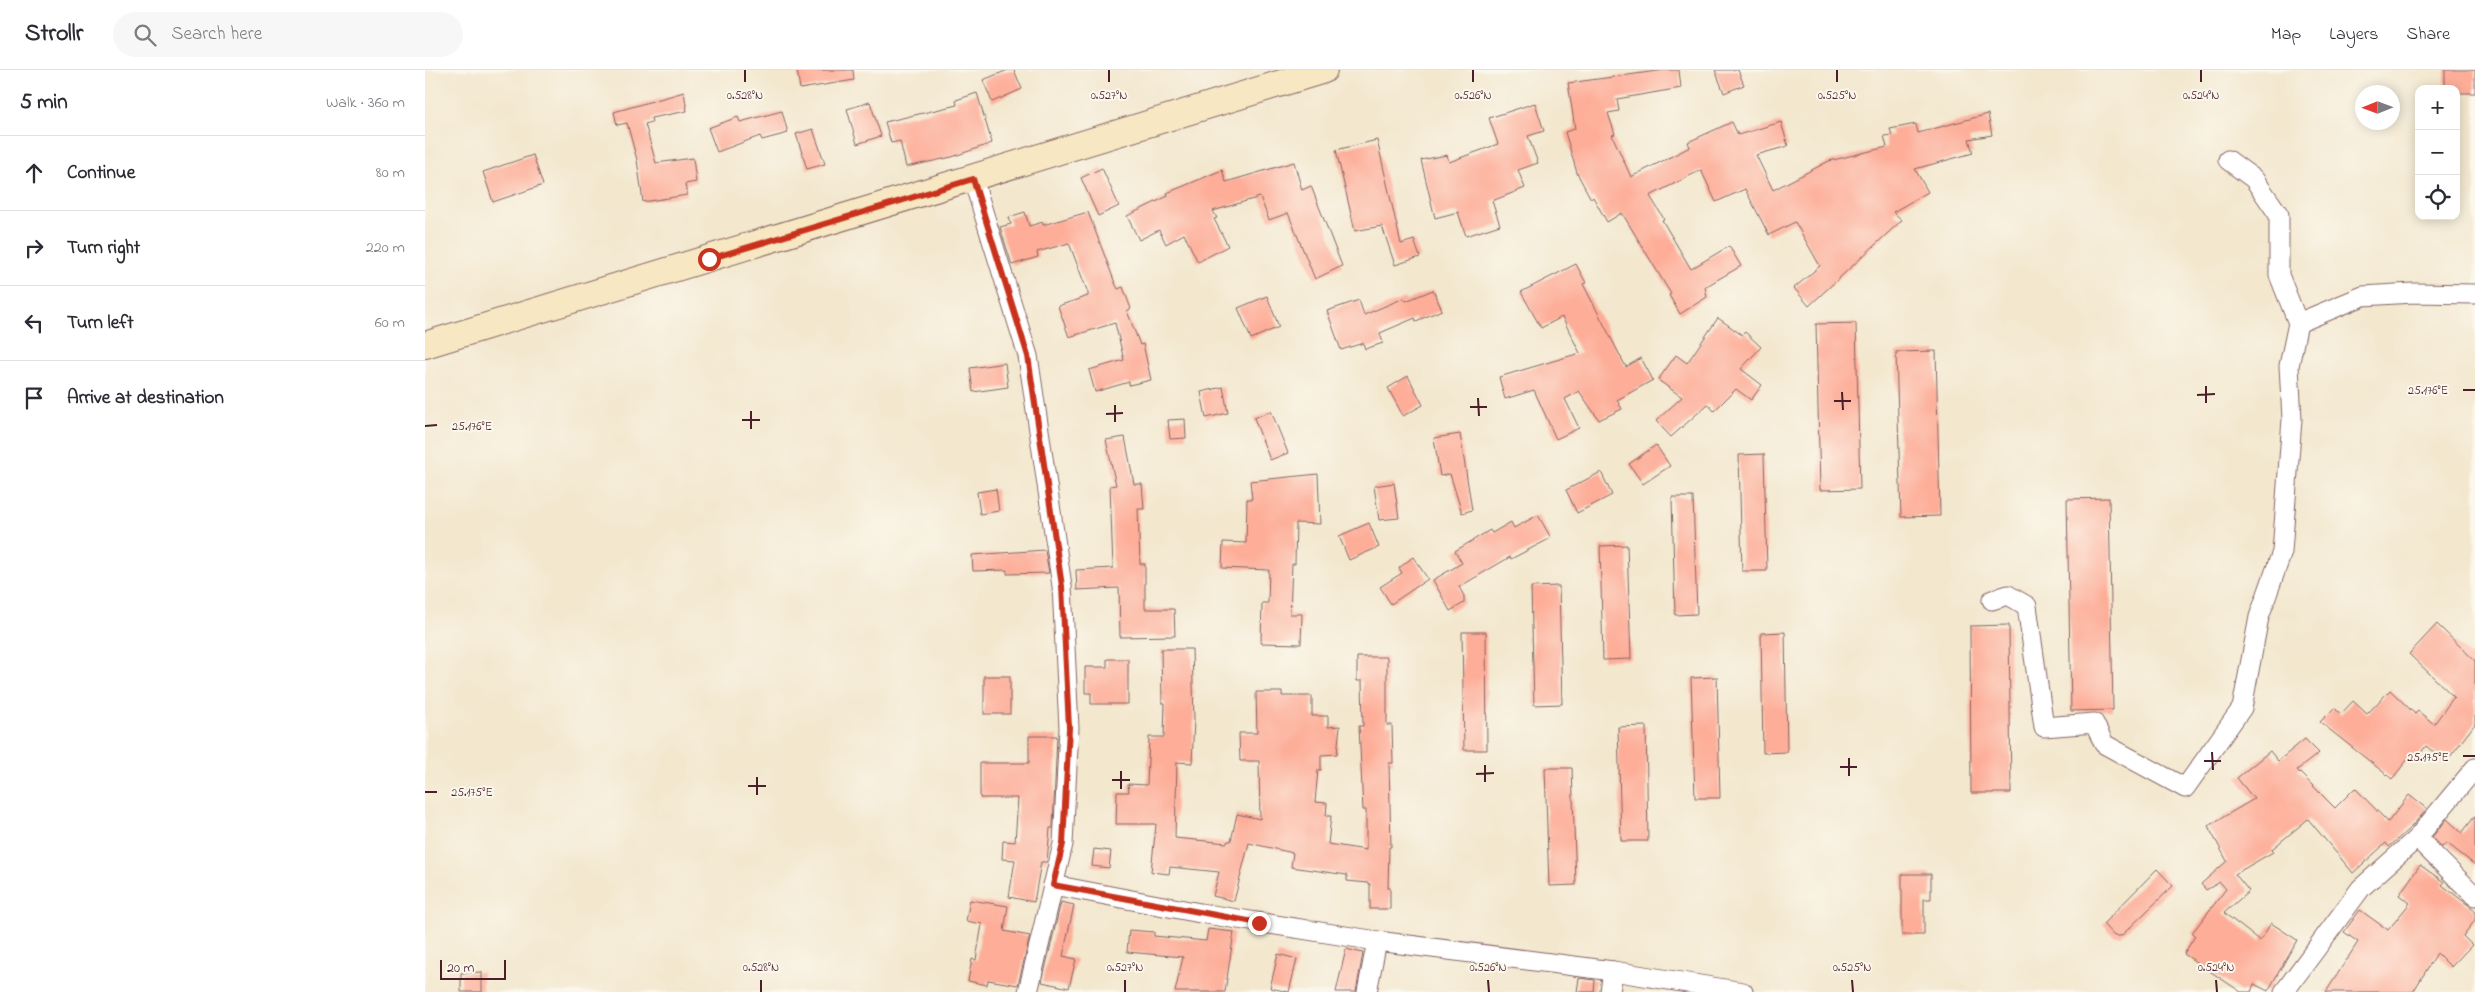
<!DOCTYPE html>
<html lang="en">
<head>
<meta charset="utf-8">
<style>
  :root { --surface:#fff; --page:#f7f7f7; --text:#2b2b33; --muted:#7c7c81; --line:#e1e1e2 }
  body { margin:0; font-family:"Indie Flower",sans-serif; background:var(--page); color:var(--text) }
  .controls { position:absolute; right:15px; top:15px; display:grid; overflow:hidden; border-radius:10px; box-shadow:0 2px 12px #0003 }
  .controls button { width:45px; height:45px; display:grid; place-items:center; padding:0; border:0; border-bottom:1px solid var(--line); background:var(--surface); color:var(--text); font:25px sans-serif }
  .compass { position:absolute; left:1930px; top:15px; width:45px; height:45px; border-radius:50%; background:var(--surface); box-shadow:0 2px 12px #0003; rotate:269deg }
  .scale { position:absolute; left:15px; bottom:12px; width:66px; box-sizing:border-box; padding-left:5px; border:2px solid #4a1f2b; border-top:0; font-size:14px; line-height:18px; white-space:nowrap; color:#4a1f2b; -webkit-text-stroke:4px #fbf7ec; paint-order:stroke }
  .stop { position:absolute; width:15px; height:15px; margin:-11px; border:4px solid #c8321e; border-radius:50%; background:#fff }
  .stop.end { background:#c8321e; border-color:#fff; box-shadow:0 1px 5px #0008 }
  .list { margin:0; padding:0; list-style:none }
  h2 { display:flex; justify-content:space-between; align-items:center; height:65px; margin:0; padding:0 20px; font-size:21px }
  h2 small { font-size:16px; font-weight:400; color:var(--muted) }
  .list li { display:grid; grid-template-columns:32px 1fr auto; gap:15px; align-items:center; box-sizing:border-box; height:75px; padding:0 20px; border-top:1px solid var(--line) }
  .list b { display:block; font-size:19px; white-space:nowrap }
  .list em { font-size:16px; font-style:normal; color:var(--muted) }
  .icon { flex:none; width:28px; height:28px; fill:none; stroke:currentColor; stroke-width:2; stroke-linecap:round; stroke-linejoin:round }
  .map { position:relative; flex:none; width:2050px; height:922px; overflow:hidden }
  header { display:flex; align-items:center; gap:30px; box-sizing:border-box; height:70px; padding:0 25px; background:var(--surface); border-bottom:1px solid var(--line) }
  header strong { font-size:24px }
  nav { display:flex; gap:28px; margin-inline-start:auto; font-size:18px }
  .search { width:350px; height:45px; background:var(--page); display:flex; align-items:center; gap:12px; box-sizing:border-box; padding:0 18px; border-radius:28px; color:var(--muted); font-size:19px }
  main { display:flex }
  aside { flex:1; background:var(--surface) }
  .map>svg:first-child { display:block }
  .building { fill:#fdad98 }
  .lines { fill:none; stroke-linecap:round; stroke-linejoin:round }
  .street-casing { stroke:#856564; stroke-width:21 }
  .secondary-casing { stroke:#856564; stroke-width:28 }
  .street { stroke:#fff; stroke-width:19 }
  .secondary { stroke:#f7e8c3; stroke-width:26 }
  .route { stroke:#c8321e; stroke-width:6 }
  .ticks { fill:none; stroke:#4a1f2b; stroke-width:2 }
  .ticks-label { font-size:12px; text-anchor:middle; fill:#4a1f2b; stroke:#fbf7ec; stroke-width:4; stroke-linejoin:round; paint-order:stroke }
</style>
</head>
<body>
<header>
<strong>Strollr</strong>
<div class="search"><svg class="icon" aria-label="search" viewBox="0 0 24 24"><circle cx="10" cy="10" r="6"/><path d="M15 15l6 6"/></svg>Search here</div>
<nav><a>Map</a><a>Layers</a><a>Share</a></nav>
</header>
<main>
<aside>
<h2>5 min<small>Walk · 360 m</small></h2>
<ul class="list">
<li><svg class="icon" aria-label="ahead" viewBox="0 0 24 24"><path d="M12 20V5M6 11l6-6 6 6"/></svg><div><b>Continue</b></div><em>80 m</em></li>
<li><svg class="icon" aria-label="right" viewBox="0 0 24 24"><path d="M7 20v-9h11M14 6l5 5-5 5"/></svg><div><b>Turn right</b></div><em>220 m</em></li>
<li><svg class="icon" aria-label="left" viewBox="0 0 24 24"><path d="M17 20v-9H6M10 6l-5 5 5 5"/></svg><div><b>Turn left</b></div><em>60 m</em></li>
<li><svg class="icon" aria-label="arrive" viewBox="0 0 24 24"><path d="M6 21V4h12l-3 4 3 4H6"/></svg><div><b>Arrive at destination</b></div></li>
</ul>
</aside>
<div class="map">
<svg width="2050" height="922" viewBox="0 0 2050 922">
  <rect width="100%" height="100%" fill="#fbf7ec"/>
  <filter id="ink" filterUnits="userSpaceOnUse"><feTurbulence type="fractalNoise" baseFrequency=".02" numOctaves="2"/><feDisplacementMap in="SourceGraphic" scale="10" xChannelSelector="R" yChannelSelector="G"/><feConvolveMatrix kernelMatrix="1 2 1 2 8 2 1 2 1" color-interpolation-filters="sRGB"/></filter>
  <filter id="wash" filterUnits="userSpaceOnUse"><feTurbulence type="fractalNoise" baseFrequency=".0096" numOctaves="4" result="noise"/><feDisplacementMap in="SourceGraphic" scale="20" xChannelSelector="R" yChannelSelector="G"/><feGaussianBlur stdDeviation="1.12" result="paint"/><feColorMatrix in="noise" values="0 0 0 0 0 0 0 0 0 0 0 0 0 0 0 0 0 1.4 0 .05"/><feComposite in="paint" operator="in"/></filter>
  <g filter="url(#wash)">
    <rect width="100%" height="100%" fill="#f3e7ce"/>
    <g id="blocks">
      <g class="building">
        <polygon points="372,0 428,0 429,10 375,19"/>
        <polygon points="583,0 589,0 597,19 567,32 558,10"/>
        <polygon points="1240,0 1254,0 1256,18 1192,29 1194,41 1183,43 1190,64 1187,65 1206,107 1265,77 1263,72 1307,52 1313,65 1356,52 1363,76 1331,85 1348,120 1404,91 1462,77 1459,66 1467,65 1465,59 1491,54 1493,63 1563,44 1567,65 1544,69 1548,83 1490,99 1503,122 1468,142 1477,150 1384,236 1369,218 1395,196 1370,152 1344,165 1320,119 1291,132 1276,100 1225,126 1239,149 1237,150 1266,199 1304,176 1316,196 1280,217 1282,227 1255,244 1244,225 1246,224 1197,143 1182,152 1168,127 1166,129 1152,103 1140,62 1150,59 1143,13"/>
        <polygon points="1290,0 1313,0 1319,15 1299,23"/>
        <polygon points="2020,0 2050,0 2050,23 2031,23 2031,19 2020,19"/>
        <polygon points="259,22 262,41 226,48 227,52 220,54 231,93 268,88 271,112 260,114 262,125 218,132 212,90 202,53 192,55 189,42"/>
        <polygon points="552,23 567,73 527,87 481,97 475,71 466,73 460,52 532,35 531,30"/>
        <polygon points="445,32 456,66 432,74 422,39"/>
        <polygon points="1110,33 1119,61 1103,66 1113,93 1093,100 1100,118 1067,131 1075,155 1041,166 1033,142 1010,148 996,90 1022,85 1024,92 1073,74 1064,48"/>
        <polygon points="357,41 363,63 337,70 335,66 292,82 283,58 313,47 315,52"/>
        <polygon points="388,59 400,94 382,99 371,64"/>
        <polygon points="952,70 976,174 989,170 995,187 970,195 957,156 930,161 911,80"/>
        <polygon points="108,85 118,115 68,132 58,102"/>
        <polygon points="869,92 877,120 886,116 917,196 890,209 863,143 844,150 835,127 788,141 792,148 789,149 803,176 773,192 759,164 741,174 734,160 714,170 702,146 743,126 742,123 797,100 801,112"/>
        <polygon points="677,98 694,136 673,146 656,108"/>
        <polygon points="600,142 604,156 618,152 618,155 663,142 690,213 693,219 698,217 706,239 702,241 715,275 718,274 726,310 704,315 704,312 670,322 664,300 699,290 690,253 644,267 633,236 663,226 663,223 644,173 612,182 613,187 587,195 575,157 586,154 584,147"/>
        <polygon points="1151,194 1161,213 1158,214 1201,297 1216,288 1228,310 1192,330 1197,339 1174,350 1154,321 1140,329 1154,358 1131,369 1109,320 1080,329 1074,307 1155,283 1137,247 1116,258 1096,222"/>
        <polygon points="1008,220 1017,240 991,251 990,248 955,263 958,273 940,279 938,273 916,280 902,241 934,230 939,245 979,228 981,231"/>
        <polygon points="842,226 854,257 826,269 813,238"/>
        <polygon points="1293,248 1317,265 1320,262 1336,277 1316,299 1337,315 1326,330 1311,319 1289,341 1283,334 1246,367 1231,351 1257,327 1233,310 1251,285 1262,293"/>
        <polygon points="1431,253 1435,419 1395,420 1391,254"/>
        <polygon points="1511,281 1515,446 1476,447 1471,282"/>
        <polygon points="580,293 583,317 548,322 545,298"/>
        <polygon points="983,306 998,335 978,346 963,318"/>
        <polygon points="798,317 803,343 781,348 776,322"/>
        <polygon points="846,341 863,383 845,390 829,348"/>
        <polygon points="760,349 761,368 745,369 743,350"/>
        <polygon points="1035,364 1047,440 1037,443 1025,404 1015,406 1009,368"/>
        <polygon points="700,367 709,414 717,414 719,439 713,439 715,494 720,494 720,539 749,539 750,566 695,567 694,518 652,520 651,500 688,498 685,416 691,415 681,370"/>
        <polygon points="1231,375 1245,396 1218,414 1204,394"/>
        <polygon points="1339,384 1342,501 1317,501 1314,385"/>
        <polygon points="1176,402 1187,425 1152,443 1141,420"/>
        <polygon points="893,404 895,454 871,453 870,494 867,494 865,544 877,544 876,574 836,573 837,533 843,533 844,500 797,498 798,472 821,473 822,429 827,429 825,411"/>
        <polygon points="969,413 974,448 954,450 949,416"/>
        <polygon points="571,419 574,441 555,444 552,422"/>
        <polygon points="1247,427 1268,427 1272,544 1250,545"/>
        <polygon points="1684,428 1688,640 1646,641 1642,429"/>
        <polygon points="1113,445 1126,468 1086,489 1085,487 1034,517 1039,526 1039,533 1025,541 1008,510 1037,493 1030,481 1065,460 1067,463 1086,452 1089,458"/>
        <polygon points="944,453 954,477 924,490 914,466"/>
        <polygon points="1202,475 1206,589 1178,590 1175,476"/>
        <polygon points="620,480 624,503 582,504 582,500 548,501 547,485"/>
        <polygon points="988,487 1003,509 966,534 955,517 977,503 974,498"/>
        <polygon points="1134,516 1137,634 1109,635 1106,517"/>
        <polygon points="2012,554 2050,591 2050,654 2021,692 2001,676 1992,688 1987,684 1967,709 1895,652 1909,638 1916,644 1928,631 1942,644 1965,620 1990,644 1993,641 2009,654 2029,627 1984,584"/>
        <polygon points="1584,555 1586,723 1546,723 1545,556"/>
        <polygon points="1037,562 1061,562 1062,680 1039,680"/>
        <polygon points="1360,562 1362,682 1338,683 1336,563"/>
        <polygon points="736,579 767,579 769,650 767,693 752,692 750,768 802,773 803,771 806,771 812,744 835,749 834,691 815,691 814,663 832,663 831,622 857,622 857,626 887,626 887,646 903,646 903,657 915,656 912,684 896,685 896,700 893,700 890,732 902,733 901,746 906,746 903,774 941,780 941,740 938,740 934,656 938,656 937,611 932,611 932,587 962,587 962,655 967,655 968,693 964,693 966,777 964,777 963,818 965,818 965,839 945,839 945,814 943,813 922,811 922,805 866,797 868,783 824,773 809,831 788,826 794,802 745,797 744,804 726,802 731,754 691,754 692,722 704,722 703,714 722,715 724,667 739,667 740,633 737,633"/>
        <polygon points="682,589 703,589 703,634 666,634 666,623 660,623 660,597 682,597"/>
        <rect x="559" y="606" width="26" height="38"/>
        <polygon points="1292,607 1295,728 1270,728 1266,608"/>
        <polygon points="1221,656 1223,771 1196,771 1193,657"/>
        <polygon points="604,666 632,666 628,758 625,758 622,792 616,792 609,832 584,827 590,790 577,789 578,771 590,772 593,728 555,728 555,693 604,693"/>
        <polygon points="1880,669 1894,683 1872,700 1910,738 1930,718 1963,752 1984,725 2002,739 1987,756 1964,777 1961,773 1928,803 1883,749 1847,779 1848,782 1810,804 1824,821 1799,843 1835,871 1846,853 1872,870 1843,921 1829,914 1826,922 1816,922 1759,884 1770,866 1767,863 1801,819 1795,812 1781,820 1776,814 1802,791 1783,756 1829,729 1812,708 1845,681 1853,691"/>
        <polygon points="1120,698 1147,698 1151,815 1124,816"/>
        <polygon points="2050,746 2050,795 2022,773 2017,777 2007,767 2022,749 2037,763"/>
        <polygon points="669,779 686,781 684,798 667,796"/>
        <polygon points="1995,795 2019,812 2017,815 2050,840 2050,850 2038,866 2047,875 2026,897 2012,883 1988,922 1901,922 1933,872 1919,862 1935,840 1963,860 1985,833 1974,825"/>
        <polygon points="1732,799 1748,816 1696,866 1689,866 1678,854"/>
        <polygon points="1477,804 1506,804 1506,829 1499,829 1499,865 1477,865"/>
        <polygon points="545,830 583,836 579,861 605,866 593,915 563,910 562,915 543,911 547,889 551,890 557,854 541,851"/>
        <polygon points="636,832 649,835 638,886 651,889 644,918 617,912"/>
        <polygon points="783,859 809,862 800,922 750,922 758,887 702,882 704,860 729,862 729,866 781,871"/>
        <polygon points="921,879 938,883 931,922 911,922"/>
        <polygon points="853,884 872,889 864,922 845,918"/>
        <polygon points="57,902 57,922 36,922 36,903"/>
        <polygon points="1154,908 1170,910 1169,922 1152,922"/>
      </g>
    </g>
  </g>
  <g filter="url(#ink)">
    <use href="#blocks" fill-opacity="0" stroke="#856564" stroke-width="1"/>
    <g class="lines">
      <defs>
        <g id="street">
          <polyline points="1803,90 1829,109 1854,145 1854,205 1873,253 1938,226 1988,223 2050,224"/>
          <polyline points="548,109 603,286 637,516 644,658 638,774 603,922"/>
          <polyline points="1567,530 1583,525 1602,536 1619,657 1669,653 1679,674 1760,718 1817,638 1834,547 1857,482 1867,349 1864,296 1873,253"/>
          <polyline points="1992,768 2050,826"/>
          <polyline points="628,815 775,843 952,871 1188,901 1318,922"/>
          <polyline points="942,922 952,871"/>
          <polyline points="1185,922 1188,901"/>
          <polyline points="1859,922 1936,818 1992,768 2050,698"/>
        </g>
        <polyline id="secondary" points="0,275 899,0"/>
      </defs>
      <use href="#street" class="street-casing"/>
      <use href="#secondary" class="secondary-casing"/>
      <use href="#street" class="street"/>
      <use href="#secondary" class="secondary"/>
    </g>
  </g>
  <g class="lines" filter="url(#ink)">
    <polyline class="route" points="284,189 548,109 603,286 637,516 644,658 638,774 628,815 834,853"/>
  </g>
  <path class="ticks" d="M320 0V12M684 0V12M1048 0V12M1412 0V12M1776 0V12M1781 316V333M2038 320H2050M1417 322 1418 340M1772 325 1790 324M1053 328 1054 346M1409 331H1426M690 335V352M1045 337H1062M326 341V359M681 344 698 343M317 350H335M0 356 12 355M1787 682 1788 700M2038 686H2050M1424 688V706M1779 691H1796M1060 695V712M1415 697H1432M696 701V719M1051 704 1069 703M332 707V725M687 710H705M323 716H341M0 722H12M336 910V922M700 910V922M1063 910 1064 922M1427 910 1428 922M1791 910 1792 922"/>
  <g class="ticks-label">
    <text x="320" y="29">0.528°N</text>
    <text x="684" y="29">0.527°N</text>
    <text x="1048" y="29">0.526°N</text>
    <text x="1412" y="29">0.525°N</text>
    <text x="1776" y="29">0.524°N</text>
    <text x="2003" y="324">25.176°E</text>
    <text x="47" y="360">25.176°E</text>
    <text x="2003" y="691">25.175°E</text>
    <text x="47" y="726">25.175°E</text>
    <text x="336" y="901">0.528°N</text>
    <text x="700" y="901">0.527°N</text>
    <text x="1063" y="901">0.526°N</text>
    <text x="1427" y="901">0.525°N</text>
    <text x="1791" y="901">0.524°N</text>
  </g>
</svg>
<div class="controls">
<button>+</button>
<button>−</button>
<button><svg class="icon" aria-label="locate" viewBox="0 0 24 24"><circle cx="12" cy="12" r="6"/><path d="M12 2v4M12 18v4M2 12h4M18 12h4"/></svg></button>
</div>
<svg class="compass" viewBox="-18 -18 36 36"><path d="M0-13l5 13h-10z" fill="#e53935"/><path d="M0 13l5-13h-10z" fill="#7c7c81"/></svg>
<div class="scale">20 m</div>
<div class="stop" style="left:284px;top:189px"></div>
<div class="stop end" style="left:834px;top:853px"></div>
</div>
</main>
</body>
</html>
